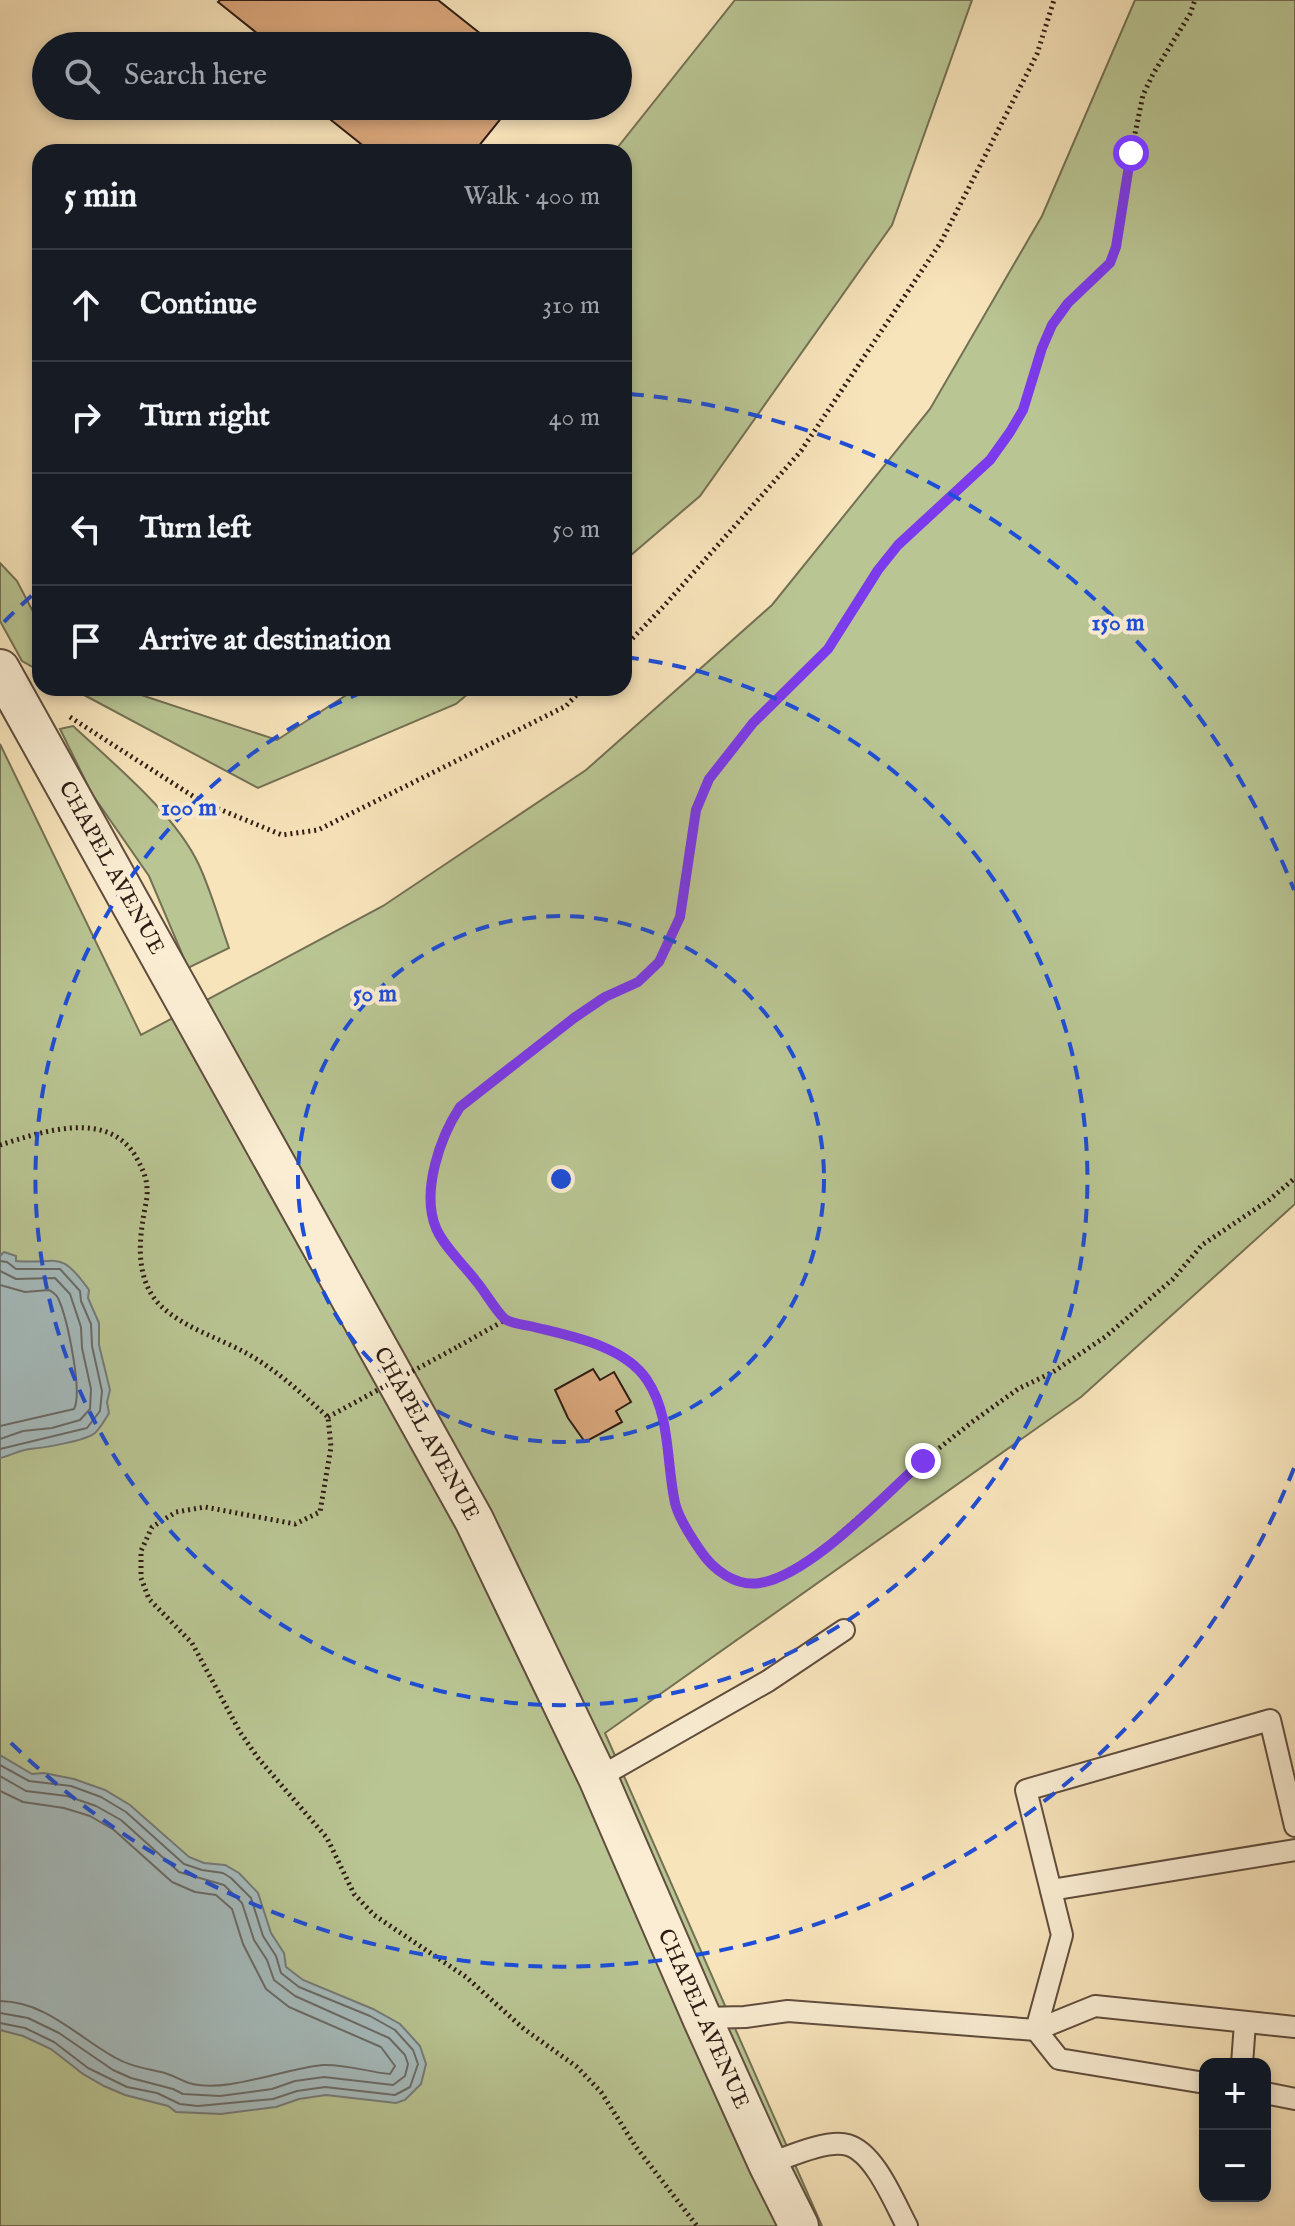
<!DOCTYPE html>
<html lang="en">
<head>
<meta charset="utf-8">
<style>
  :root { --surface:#171b24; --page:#242831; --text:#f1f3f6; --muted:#9ea1a6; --line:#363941 }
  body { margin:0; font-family:"IM FELL English",serif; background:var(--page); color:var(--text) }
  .controls { position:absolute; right:24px; bottom:24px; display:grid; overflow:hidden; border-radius:16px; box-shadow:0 4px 12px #0003 }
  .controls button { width:72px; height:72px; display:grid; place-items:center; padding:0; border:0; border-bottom:2px solid var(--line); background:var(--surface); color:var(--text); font:40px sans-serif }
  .stop { position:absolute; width:24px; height:24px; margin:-18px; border:6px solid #7c3aed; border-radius:50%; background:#fff }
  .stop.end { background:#7c3aed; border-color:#fff; box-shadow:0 2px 8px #0008 }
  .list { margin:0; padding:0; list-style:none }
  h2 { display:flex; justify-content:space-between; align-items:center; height:104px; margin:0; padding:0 32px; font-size:34px }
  h2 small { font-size:26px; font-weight:400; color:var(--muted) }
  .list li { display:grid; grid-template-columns:52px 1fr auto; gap:24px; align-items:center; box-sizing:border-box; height:112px; padding:0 32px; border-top:2px solid var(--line) }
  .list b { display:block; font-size:30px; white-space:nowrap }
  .list em { font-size:26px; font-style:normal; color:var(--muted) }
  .icon { flex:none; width:44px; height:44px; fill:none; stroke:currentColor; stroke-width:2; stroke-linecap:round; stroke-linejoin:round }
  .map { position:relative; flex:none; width:1295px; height:2226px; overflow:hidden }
  .search { position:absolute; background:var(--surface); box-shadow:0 4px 12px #0003; left:32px; top:32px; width:600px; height:88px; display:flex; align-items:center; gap:20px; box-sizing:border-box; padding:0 28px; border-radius:44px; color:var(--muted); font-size:30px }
  .panel { position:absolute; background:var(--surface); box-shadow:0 4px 12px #0003; left:32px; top:144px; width:600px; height:552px; border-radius:24px }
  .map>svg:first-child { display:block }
  .green { fill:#b9c593; stroke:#747053; stroke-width:2 }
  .water { fill:#a5bbbd; stroke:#757b79; stroke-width:2 }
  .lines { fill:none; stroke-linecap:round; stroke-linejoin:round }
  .shore { stroke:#6a6b68; stroke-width:2 }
  .building { fill:#d9a67b; stroke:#2e1b13; stroke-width:2 }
  .lane-casing { stroke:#604d3d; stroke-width:24 }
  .street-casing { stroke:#604d3d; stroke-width:42 }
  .path { stroke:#2e1b13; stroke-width:5; stroke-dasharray:2 4; stroke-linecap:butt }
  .lane { stroke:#faedd3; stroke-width:20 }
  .street { stroke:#faedd3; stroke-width:38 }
  .path-bridge { stroke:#2e1b13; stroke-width:5; stroke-dasharray:2 4; stroke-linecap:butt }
  .route { stroke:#7c3aed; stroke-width:10 }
  .ring { fill:none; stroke:#1d4ed8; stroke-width:4; stroke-dasharray:14 10 }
  .labels { text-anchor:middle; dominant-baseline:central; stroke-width:8; stroke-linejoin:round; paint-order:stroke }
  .street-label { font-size:22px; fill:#2e1b13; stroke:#faedd3 }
  .centre { fill:#1d4ed8; stroke:#faedd3; stroke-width:4 }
  .ring-label { font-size:24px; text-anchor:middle; font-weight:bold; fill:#1d4ed8; stroke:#faedd3; stroke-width:8; stroke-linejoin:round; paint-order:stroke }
</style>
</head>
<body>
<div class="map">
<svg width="1295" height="2226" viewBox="0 0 1295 2226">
  <rect width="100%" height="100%" fill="#f8e4bb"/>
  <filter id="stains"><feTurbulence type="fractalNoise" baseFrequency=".0025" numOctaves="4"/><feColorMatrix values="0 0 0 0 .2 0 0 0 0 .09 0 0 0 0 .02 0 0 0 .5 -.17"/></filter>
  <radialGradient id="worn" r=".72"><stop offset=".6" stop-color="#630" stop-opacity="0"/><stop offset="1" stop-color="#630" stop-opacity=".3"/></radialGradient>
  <g class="green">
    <polygon points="735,0 972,0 892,225 700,496 624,561 624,152 614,152"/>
    <polygon points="1135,0 1295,0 1295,1204 1081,1397 605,1733 822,2226 0,2226 0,744 141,1035 383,906 586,770 772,605 930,409 1042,216"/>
    <polygon points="0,563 17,581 40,625 40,671 22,661 0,621"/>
    <polygon points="71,688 120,688 277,740 351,692 348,688 475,688 456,704 258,788"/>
    <path d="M73 726C114 764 176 815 199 865 211 891 219 920 229 948L188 968 149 876 92 794 60 729Z"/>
  </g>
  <g class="water">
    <path d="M4 1252 16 1256V1261C59 1265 59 1248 89 1290L88 1298 99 1323V1345L110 1390 107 1402 109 1413C105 1420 100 1428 95 1433 86 1441 41 1448 30 1449 19 1450 10 1456 0 1458V1256Z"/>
    <polygon points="0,1755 32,1774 44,1773 74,1779 105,1790 130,1805 189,1857 204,1863 225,1865 239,1873 258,1893 271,1933 284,1953 286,1967 303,1980 373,2009 400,2024 420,2046 426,2064 421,2084 405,2100 396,2103 326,2095 299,2099 276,2107 221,2114 176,2112 168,2106 125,2095 104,2086 83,2074 51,2049 23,2036 0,2030"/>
  </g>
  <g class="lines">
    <g class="shore">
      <polyline points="0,1261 7,1262 16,1269 60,1269 80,1291 81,1301 91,1324 92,1346 102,1391 100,1411 87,1428 0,1449"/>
      <polyline points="0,1271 16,1279 55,1278 70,1294 81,1327 82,1348 91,1389 90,1409 80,1420 52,1428 23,1431 0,1439"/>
      <path d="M0 1285 25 1292 49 1290C51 1291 57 1295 58 1298 67 1317 83 1392 74 1409L0 1426"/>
      <polyline points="0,1765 29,1781 71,1786 101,1797 126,1812 184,1864 202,1870 223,1873 231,1878 251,1898 263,1936 276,1956 281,1973 299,1987 370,2016 395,2030 413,2050 418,2064 410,2087 395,2095 325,2087 297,2091 273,2099 198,2106 180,2104 157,2093 127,2087 88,2068 54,2042 25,2028 0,2023"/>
      <polyline points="0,1776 26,1791 67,1796 96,1806 121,1820 179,1872 224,1885 242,1903 254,1940 267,1960 274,1980 295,1996 389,2038 405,2055 408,2064 405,2076 393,2085 324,2077 295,2081 272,2089 220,2096 183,2094 173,2089 131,2078 113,2070 59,2033 28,2018 0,2013"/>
      <path d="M0 1791 23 1802 64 1808 90 1816 114 1830 172 1882 195 1892 216 1895 232 1909 243 1944 266 1989 289 2007 381 2047 395 2066 390 2074C367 2072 346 2064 323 2065 285 2068 226 2094 189 2083 180 2080 171 2074 161 2072 144 2068 129 2066 114 2057 76 2036 47 2002 0 2001"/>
    </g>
  </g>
  <g class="building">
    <polygon points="220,0 438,0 496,46 273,46 218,2"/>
    <polygon points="318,106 511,106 474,152 371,152 316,108"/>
    <polygon points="593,1369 600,1380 614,1372 631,1402 616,1411 622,1422 585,1442 568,1418 555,1390"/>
  </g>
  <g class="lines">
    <defs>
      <g id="lane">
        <polyline points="598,1778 768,1681 844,1630"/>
        <polyline points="1051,1890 1295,1850"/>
        <polyline points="702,2018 745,2017 788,2011 1036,2030 1095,2006 1295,2027"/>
        <polyline points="1036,2030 1062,1935 1026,1790 1270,1720 1295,1826"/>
        <polyline points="1036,2030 1059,2059 1205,2083"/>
        <polyline points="1242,2064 1245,2023"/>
        <polyline points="1265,2093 1295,2099"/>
        <path d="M768 2164C788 2157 827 2139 848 2145 875 2153 894 2202 907 2226"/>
      </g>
      <polyline id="street" points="0,669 474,1520 598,1778 702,2018 768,2164 799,2226"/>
    </defs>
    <use href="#lane" class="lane-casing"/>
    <use href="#street" class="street-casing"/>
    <g class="path">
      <polyline points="624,647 664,606 801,451 941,242 1037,54 1054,0"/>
      <polyline points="70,717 202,802 282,835 318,830 566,706 583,688"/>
      <path d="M0 1145C42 1132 105 1109 135 1155 141 1166 147 1177 147 1189 148 1199 144 1210 143 1220 138 1249 138 1284 161 1306 184 1328 219 1338 246 1353 277 1370 302 1394 328 1417L331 1447 320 1512 295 1524 205 1507 176 1512 152 1527 141 1551V1578L149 1599 192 1643 240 1732 258 1758 327 1838 354 1894 374 1915 466 1977 524 2029 577 2067 601 2092 636 2147 697 2226"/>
      <polyline points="505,1320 436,1228 432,1207 432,1178 446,1127 460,1107 536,1046 605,997 638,982 659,962 680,917 696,810 709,779 753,723 828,649 878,570 898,545 990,460 1023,410 1042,348 1052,325 1068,303 1110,263 1116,247 1131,153 1143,95 1153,74 1190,14 1195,0"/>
      <polyline points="459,1346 505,1320 592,1343 626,1358 647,1379 659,1407 667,1440 676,1506 693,1540 708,1562 727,1577 741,1582 759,1584 779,1577 810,1560 923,1461 972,1422 1018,1389 1053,1372 1105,1337 1173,1279 1202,1245 1269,1200 1295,1178"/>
    </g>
    <use href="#lane" class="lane"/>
    <use href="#street" class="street"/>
    <polyline class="path-bridge" points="328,1417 459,1346"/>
  </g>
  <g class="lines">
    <path class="route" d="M923 1461C884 1495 811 1575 760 1583 736 1587 713 1570 700 1550 691 1537 679 1519 675 1503 666 1462 671 1416 647 1380 625 1346 571 1336 534 1327 526 1325 512 1324 505 1319 497 1313 484 1290 476 1281 464 1265 444 1247 436 1228 421 1192 440 1137 460 1107L574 1018 605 997 638 982 659 962 680 917 696 810 709 779 753 723 828 649 878 570 898 545 990 460 1010 432 1023 410 1042 348 1052 325 1068 303 1110 263 1116 247 1131 153"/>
  </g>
  <g class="ring">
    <circle cx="561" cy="1179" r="263"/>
    <path d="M625 657A526 526 0 1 1 368 690"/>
    <path d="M1294 1468A788 788 0 0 1 4 1736M4 622A788 788 0 0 1 39 589M630 394A788 788 0 0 1 1294 890"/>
  </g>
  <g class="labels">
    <g class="street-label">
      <text transform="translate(111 868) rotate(61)">CHAPEL AVENUE</text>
      <text transform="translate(426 1434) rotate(61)">CHAPEL AVENUE</text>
      <text transform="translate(703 2019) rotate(66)">CHAPEL AVENUE</text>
    </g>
  </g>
  <circle cx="561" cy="1179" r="12" class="centre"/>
  <g class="ring-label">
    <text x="1118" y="630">150 m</text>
    <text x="189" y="815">100 m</text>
    <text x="375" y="1001">50 m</text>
  </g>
  <rect width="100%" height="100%" filter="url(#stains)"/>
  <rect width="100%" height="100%" fill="url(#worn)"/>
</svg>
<div class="controls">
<button>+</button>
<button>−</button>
</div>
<div class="stop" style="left:1131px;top:153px"></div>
<div class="stop end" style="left:923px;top:1461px"></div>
<div class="search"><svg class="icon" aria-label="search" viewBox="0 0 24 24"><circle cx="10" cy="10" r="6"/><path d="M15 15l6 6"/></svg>Search here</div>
<section class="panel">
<h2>5 min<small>Walk · 400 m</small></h2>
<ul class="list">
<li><svg class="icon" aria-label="ahead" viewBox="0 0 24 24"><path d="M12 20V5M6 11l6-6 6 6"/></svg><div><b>Continue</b></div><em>310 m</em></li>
<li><svg class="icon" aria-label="right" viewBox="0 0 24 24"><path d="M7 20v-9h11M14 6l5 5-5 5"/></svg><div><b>Turn right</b></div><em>40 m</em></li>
<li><svg class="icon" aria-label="left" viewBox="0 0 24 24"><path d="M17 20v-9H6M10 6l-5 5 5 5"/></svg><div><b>Turn left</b></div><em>50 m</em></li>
<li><svg class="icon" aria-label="arrive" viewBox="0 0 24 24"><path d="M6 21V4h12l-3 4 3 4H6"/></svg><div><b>Arrive at destination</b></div></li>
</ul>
</section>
</div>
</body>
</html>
